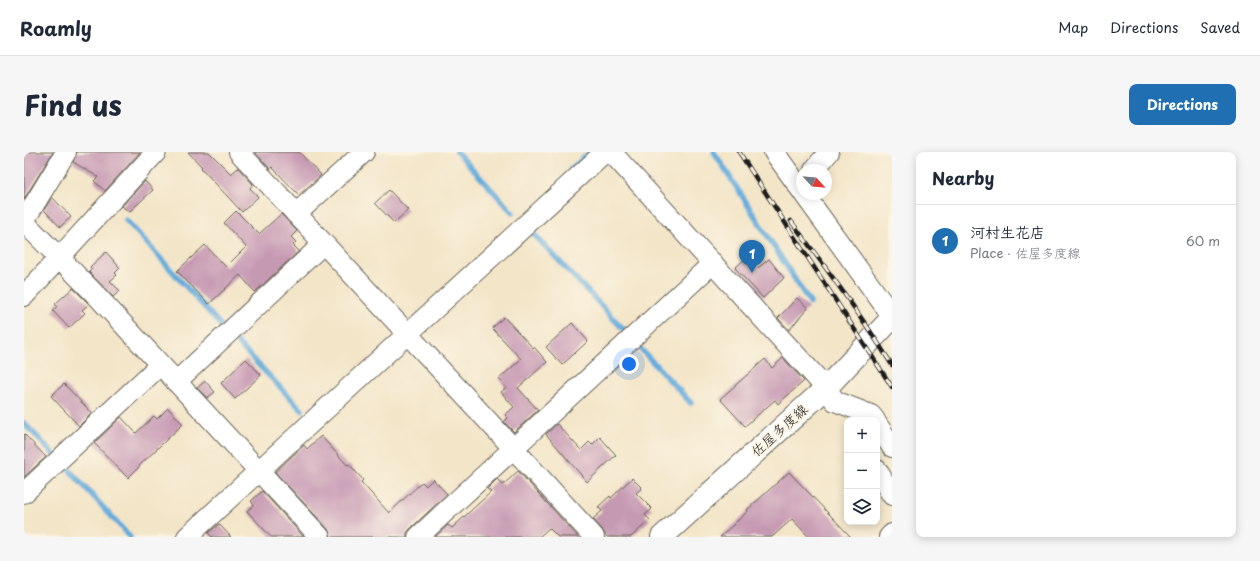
<!DOCTYPE html>
<html lang="en">
<head>
<meta charset="utf-8">
<style>
  :root { --surface:#fff; --page:#f6f6f7; --text:#1f2937; --muted:#747a83; --line:#e0e1e3; --accent:#1f6fb2 }
  body { margin:0; font-family:"Playpen Sans","Klee One",sans-serif; background:var(--page); color:var(--text) }
  .controls { position:absolute; right:12px; bottom:12px; display:grid; overflow:hidden; border-radius:8px; box-shadow:0 2px 10px #0003 }
  .controls button { width:36px; height:36px; display:grid; place-items:center; padding:0; border:0; border-bottom:1px solid var(--line); background:var(--surface); color:var(--text); font:20px sans-serif }
  .compass { position:absolute; left:772px; top:12px; width:36px; height:36px; border-radius:50%; background:var(--surface); box-shadow:0 2px 10px #0003; rotate:116deg }
  .you { position:absolute; left:605px; top:212px; width:14px; height:14px; margin:-10px; border:3px solid #fff; border-radius:50%; background:#1a73e8; box-shadow:0 0 0 6px #1a73e833 }
  .badge { display:grid; place-items:center; width:26px; height:26px; border-radius:50%; background:var(--accent); color:#fff; font-size:13px; font-weight:700 }
  .pin { position:absolute; translate:-50% -33px; filter:drop-shadow(0 1px 2px #0008) }
  .pin::after { content:''; position:absolute; top:21px; width:14px; height:12px; background:inherit; clip-path:polygon(0 0,100% 0,50% 100%) }
  .list { margin:0; padding:0; list-style:none }
  h2 { display:flex; justify-content:space-between; align-items:center; height:52px; margin:0; padding:0 16px; font-size:17px }
  h2 small { font-size:13px; font-weight:400; color:var(--muted) }
  .list li { display:grid; grid-template-columns:26px 1fr auto; gap:12px; align-items:center; box-sizing:border-box; height:72px; padding:0 16px; border-top:1px solid var(--line) }
  .list b { display:block; font-size:15px; white-space:nowrap }
  .list p { margin:0; font-size:13px; white-space:nowrap; color:var(--muted) }
  .list em { font-size:13px; font-style:normal; color:var(--muted) }
  .icon { flex:none; width:22px; height:22px; fill:none; stroke:currentColor; stroke-width:2; stroke-linecap:round; stroke-linejoin:round }
  .map { position:relative; flex:none; width:868px; height:385px; overflow:hidden; border-radius:8px }
  header { display:flex; align-items:center; gap:24px; box-sizing:border-box; height:56px; padding:0 20px; background:var(--surface); border-bottom:1px solid var(--line) }
  header strong { font-size:19px }
  nav { display:flex; gap:22px; margin-inline-start:auto; font-size:14px }
  .intro { display:flex; align-items:center; justify-content:space-between; box-sizing:border-box; height:96px; padding:0 24px }
  h1 { margin:0; font-size:28px }
  .button { padding:10px 18px; border-radius:8px; background:var(--accent); color:#fff; font-size:14px; font-weight:700 }
  main { display:flex; gap:24px; padding:0 24px }
  aside { flex:1; background:var(--surface); border-radius:8px; box-shadow:0 2px 10px #0003 }
  .map>svg:first-child { display:block }
  .lines { fill:none; stroke-linecap:round; stroke-linejoin:round }
  .stream { stroke:#65acdc; stroke-width:5.5 }
  .building { fill:#c699b3 }
  .minor-casing { stroke:#676258; stroke-width:22 }
  .major-casing { stroke:#676258; stroke-width:24 }
  .minor { stroke:#fff; stroke-width:20 }
  .major { stroke:#fff; stroke-width:22 }
  .rail-casing { stroke:#1c1c1c; stroke-width:4.5 }
  .rail { stroke:#fcf5e5; stroke-width:3; stroke-dasharray:9; stroke-linecap:butt }
  .labels { text-anchor:middle; dominant-baseline:central; stroke-width:4; stroke-linejoin:round; paint-order:stroke }
  .street-label { font-size:14px; fill:#1c1c1c; stroke:#fcf5e5 }
</style>
</head>
<body>
<header>
<strong>Roamly</strong>
<nav><a>Map</a><a>Directions</a><a>Saved</a></nav>
</header>
<div class="intro"><h1>Find us</h1><a class="button">Directions</a></div>
<main>
<div class="map">
<svg width="868" height="385" viewBox="0 0 868 385">
  <rect width="100%" height="100%" fill="#fcf5e5"/>
  <filter id="ink" filterUnits="userSpaceOnUse"><feTurbulence type="fractalNoise" baseFrequency=".025" numOctaves="2"/><feDisplacementMap in="SourceGraphic" scale="8" xChannelSelector="R" yChannelSelector="G"/><feConvolveMatrix kernelMatrix="1 2 1 2 8 2 1 2 1" color-interpolation-filters="sRGB"/></filter>
  <filter id="wash" filterUnits="userSpaceOnUse"><feTurbulence type="fractalNoise" baseFrequency=".012" numOctaves="4" result="noise"/><feDisplacementMap in="SourceGraphic" scale="16" xChannelSelector="R" yChannelSelector="G"/><feGaussianBlur stdDeviation="0.9" result="paint"/><feColorMatrix in="noise" values="0 0 0 0 0 0 0 0 0 0 0 0 0 0 0 0 0 1.4 0 .05"/><feComposite in="paint" operator="in"/></filter>
  <g filter="url(#wash)">
    <rect width="100%" height="100%" fill="#f3e5c8"/>
    <g class="lines">
      <g class="stream">
        <polyline points="433,0 489,61"/>
        <polyline points="690,0 786,151"/>
        <polyline points="547,17 566,0"/>
        <polyline points="102,68 201,178"/>
        <polyline points="506,78 604,182"/>
        <polyline points="209,186 278,258"/>
        <polyline points="612,192 667,251"/>
        <polyline points="0,271 32,305"/>
        <polyline points="39,311 106,385"/>
      </g>
    </g>
    <g id="blocks">
      <g class="building">
        <polygon points="0,0 29,0 0,47"/>
        <polygon points="53,0 116,0 81,39 70,29 74,25 49,10"/>
        <polygon points="164,0 185,0 207,22 214,16 229,32 226,36 234,45 218,60 177,16 178,15"/>
        <polygon points="231,0 275,0 297,23 275,43 248,15 246,17"/>
        <polygon points="121,29 129,38 105,60 98,54"/>
        <polygon points="365,38 384,58 370,71 351,51"/>
        <polygon points="28,45 47,65 36,75 20,58"/>
        <polygon points="212,59 235,82 257,62 273,79 267,85 272,90 269,93 275,99 231,140 216,123 185,152 153,119 181,93 202,115 222,95 200,71"/>
        <polygon points="82,100 96,116 91,121 93,123 86,129 96,139 89,145 65,120 68,117 66,115"/>
        <polygon points="724,104 734,116 745,107 760,126 739,146 711,116"/>
        <polygon points="49,136 65,152 58,158 61,161 45,176 29,159 33,154 31,152"/>
        <polygon points="773,146 784,156 765,178 754,166"/>
        <polygon points="480,165 509,196 510,195 523,210 494,236 514,258 490,280 480,270 484,266 481,263 490,255 477,240 482,236 475,227 497,207 468,176"/>
        <polygon points="548,171 564,189 538,213 522,195"/>
        <polygon points="759,206 780,229 754,252 751,248 721,274 696,247 741,207 748,216"/>
        <polygon points="222,207 237,223 211,247 197,231"/>
        <polygon points="181,229 191,240 183,246 173,236"/>
        <polygon points="40,232 68,261 55,274 27,244"/>
        <polygon points="144,256 159,272 115,314 115,315 104,326 70,291 97,265 112,281 130,264 133,267"/>
        <polygon points="533,272 557,298 565,290 568,293 576,285 592,303 563,330 522,282"/>
        <polygon points="0,282 22,305 0,325"/>
        <polygon points="297,284 323,313 325,312 339,328 337,330 365,361 398,330 402,334 409,327 423,342 386,377 383,381 383,385 307,385 304,377 251,320 280,293 283,297"/>
        <polygon points="494,319 554,385 534,385 525,376 515,385 411,385 424,373 428,376 467,340 463,337 473,327 479,333"/>
        <polygon points="765,320 827,385 785,385 768,367 748,385 696,385 724,359 723,358"/>
        <polygon points="608,326 618,336 612,341 628,357 621,363 626,368 607,385 583,385 578,377 569,367 578,359 574,355 586,344 587,346"/>
        <polygon points="238,339 280,385 247,385 223,359 230,353 227,349"/>
        <polygon points="195,372 207,385 188,385 184,381"/>
      </g>
    </g>
  </g>
  <g filter="url(#ink)">
    <use href="#blocks" fill-opacity="0" stroke="#676258" stroke-width="1"/>
    <g class="lines">
      <defs>
        <g id="minor">
          <polyline points="215,0 489,296 570,385"/>
          <polyline points="587,0 802,236 811,249 847,263 851,268"/>
          <polyline points="750,0 778,39"/>
          <polyline points="790,18 805,0"/>
          <polyline points="780,42 868,164"/>
          <polyline points="272,62 340,0"/>
          <polyline points="0,69 42,0"/>
          <polyline points="0,70 73,144 296,385"/>
          <polyline points="0,144 132,0"/>
          <polyline points="152,230 299,92"/>
          <polyline points="853,272 868,295"/>
          <polyline points="853,318 868,343"/>
          <polyline points="0,341 136,213"/>
          <polyline points="163,385 581,0"/>
          <polyline points="394,385 689,111"/>
          <polyline points="865,385 868,382"/>
        </g>
        <polyline id="major" points="638,385 802,236 868,166"/>
      </defs>
      <use href="#minor" class="minor-casing"/>
      <use href="#major" class="major-casing"/>
      <use href="#minor" class="minor"/>
      <use href="#major" class="major"/>
      <defs>
        <g id="rail">
          <polyline points="715,0 868,235"/>
          <path d="M767 69C802 116 837 163 868 213"/>
        </g>
      </defs>
      <use href="#rail" class="rail-casing"/>
      <use href="#rail" class="rail"/>
    </g>
  </g>
  <g class="labels">
    <g class="street-label">
      <text transform="translate(755 278) rotate(-42)">佐屋多度線</text>
    </g>
  </g>
</svg>
<div class="controls">
<button>+</button>
<button>−</button>
<button><svg class="icon" aria-label="layers" viewBox="0 0 24 24"><path d="M12 4l9 5-9 5-9-5zM3 14l9 5 9-5"/></svg></button>
</div>
<svg class="compass" viewBox="-18 -18 36 36"><path d="M0-13l5 13h-10z" fill="#e53935"/><path d="M0 13l5-13h-10z" fill="#747a83"/></svg>
<div class="you"></div>
<div class="pin badge" style="left:728px;top:121px">1</div>
</div>
<aside>
<h2>Nearby<small></small></h2>
<ul class="list">
<li><span class="badge">1</span><div><b>河村生花店</b><p>Place · 佐屋多度線</p></div><em>60 m</em></li>
</ul>
</aside>
</main>
</body>
</html>
